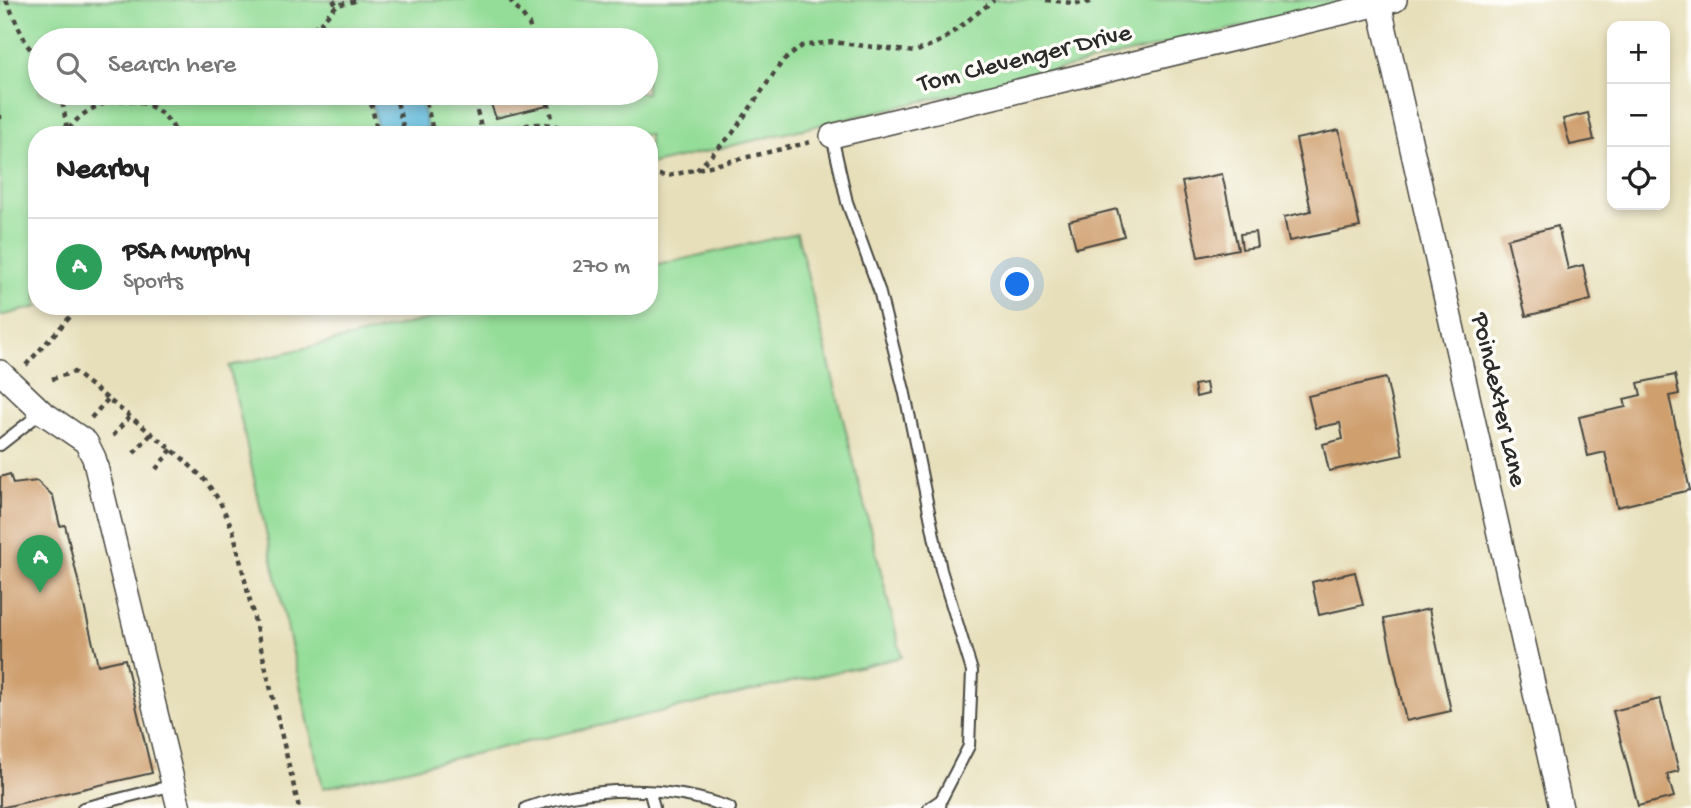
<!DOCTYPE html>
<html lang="en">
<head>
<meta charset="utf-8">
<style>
  :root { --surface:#fff; --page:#f6f6f6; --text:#222; --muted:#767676; --line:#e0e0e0; --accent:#b45309 }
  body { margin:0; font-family:"Gochi Hand",sans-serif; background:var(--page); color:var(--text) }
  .controls { position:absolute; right:21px; top:21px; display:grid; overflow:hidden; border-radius:14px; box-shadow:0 4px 10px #0003 }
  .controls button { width:63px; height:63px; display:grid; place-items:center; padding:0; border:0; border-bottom:2px solid var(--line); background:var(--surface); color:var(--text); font:35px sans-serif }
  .you { position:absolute; left:1018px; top:285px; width:24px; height:24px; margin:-18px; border:5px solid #fff; border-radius:50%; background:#1a73e8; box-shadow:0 0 0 10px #1a73e833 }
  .badge { display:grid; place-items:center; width:46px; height:46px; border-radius:50%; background:var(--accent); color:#fff; font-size:23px; font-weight:700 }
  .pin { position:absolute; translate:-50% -58px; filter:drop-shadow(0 2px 4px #0008) }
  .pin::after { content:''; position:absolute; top:37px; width:24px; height:21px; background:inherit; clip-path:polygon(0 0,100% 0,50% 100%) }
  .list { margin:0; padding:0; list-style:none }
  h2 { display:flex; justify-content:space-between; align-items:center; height:91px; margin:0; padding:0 28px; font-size:30px }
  h2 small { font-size:23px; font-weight:400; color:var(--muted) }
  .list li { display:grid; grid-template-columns:46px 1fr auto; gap:21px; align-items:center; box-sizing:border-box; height:98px; padding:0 28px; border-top:2px solid var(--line) }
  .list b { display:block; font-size:26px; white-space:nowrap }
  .list p { margin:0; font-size:23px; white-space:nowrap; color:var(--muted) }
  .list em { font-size:23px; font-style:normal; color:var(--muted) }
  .icon { flex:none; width:38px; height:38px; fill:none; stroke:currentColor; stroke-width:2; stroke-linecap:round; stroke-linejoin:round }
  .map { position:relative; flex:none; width:1691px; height:808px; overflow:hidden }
  .search { position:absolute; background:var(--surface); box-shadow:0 4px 10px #0003; left:28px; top:28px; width:630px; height:77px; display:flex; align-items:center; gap:18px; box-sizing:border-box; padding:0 24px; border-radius:38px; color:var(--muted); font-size:26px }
  .panel { position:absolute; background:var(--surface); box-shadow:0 4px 10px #0003; left:28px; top:126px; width:630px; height:189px; border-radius:28px }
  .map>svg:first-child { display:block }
  .green { fill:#94dd98; stroke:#608462; stroke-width:2; fill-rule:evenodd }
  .water { fill:#5ab6d8; stroke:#427082; stroke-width:2 }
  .building { fill:#cf9f6e }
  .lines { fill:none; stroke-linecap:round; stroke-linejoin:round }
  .lane-casing { stroke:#474640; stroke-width:14 }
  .street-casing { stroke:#474640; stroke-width:26 }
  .path { stroke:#474640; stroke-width:4.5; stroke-dasharray:5 5; stroke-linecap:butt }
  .lane { stroke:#fff; stroke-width:10 }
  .street { stroke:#fff; stroke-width:23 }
  .labels { text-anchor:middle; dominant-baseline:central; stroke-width:7; stroke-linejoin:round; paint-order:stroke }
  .street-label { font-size:26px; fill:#2b2b2b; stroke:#fdfcf7 }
</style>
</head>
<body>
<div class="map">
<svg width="1691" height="808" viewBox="0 0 1691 808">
  <rect width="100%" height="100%" fill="#fdfcf7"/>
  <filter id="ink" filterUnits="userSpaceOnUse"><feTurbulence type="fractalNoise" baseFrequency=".0143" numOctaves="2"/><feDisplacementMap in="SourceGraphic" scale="14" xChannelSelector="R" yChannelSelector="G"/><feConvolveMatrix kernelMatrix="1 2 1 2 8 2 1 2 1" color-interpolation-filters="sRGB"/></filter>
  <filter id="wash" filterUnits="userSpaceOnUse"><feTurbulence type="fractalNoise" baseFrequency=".00686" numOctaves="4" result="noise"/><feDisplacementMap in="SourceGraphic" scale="28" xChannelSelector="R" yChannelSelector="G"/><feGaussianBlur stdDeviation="1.57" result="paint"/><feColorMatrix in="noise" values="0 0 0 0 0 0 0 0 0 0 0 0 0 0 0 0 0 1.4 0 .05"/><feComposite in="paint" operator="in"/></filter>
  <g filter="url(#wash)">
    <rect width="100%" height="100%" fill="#e7dfba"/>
    <g class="green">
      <path d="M0 0H1356L649 165V135H37V306H41L0 316ZM40 40H646V93H40Z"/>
      <polygon points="797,233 902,657 323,788 229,366 484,306 649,306 649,267"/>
    </g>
    <polygon class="water" points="370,93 419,93 428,133 379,135"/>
    <g id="blocks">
      <g class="building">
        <polygon points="487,93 544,93 547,106 496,118"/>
        <polygon points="1588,113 1594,140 1570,145 1563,119"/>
        <polygon points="1339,130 1360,227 1289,241 1284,217 1311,211 1296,139"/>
        <polygon points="1222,174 1238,249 1198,257 1182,182"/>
        <polygon points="1117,209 1124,236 1076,248 1069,221"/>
        <polygon points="1558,226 1568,269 1583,265 1591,300 1526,316 1507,239"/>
        <polygon points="1255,232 1257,247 1242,249 1240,234"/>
        <polygon points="1675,375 1679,394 1669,396 1690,490 1617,507 1605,452 1588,456 1579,417 1626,407 1624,399 1641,395 1638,383"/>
        <polygon points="1386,378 1403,455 1329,471 1323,444 1343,439 1340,423 1316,428 1308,396"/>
        <polygon points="1206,383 1208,394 1196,397 1194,385"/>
        <polygon points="10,474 13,484 37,481 53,496 60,526 65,525 98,665 125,659 152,773 0,808 0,477"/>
        <polygon points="1355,572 1363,605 1319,615 1312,582"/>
        <polygon points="1429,609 1451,711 1406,721 1384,619"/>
        <polygon points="1660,699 1679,771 1667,774 1674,797 1638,806 1613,711"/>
      </g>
    </g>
  </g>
  <g filter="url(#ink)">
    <use href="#blocks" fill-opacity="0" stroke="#474640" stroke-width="2"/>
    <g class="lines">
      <defs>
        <g id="lane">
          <polyline points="832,136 847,202 879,290 905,394 941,570 972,671 969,746 941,800 940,808"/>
          <polyline points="0,445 42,412"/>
          <polyline points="650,793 654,808"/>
          <polyline points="83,808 174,785"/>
          <path d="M526 808C589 786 667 784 730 808"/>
          <polyline points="929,808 941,800"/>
        </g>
        <g id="street">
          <polyline points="1379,3 1561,808"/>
          <polyline points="832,136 1395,0"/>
          <polyline points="0,372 42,412 86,442 94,458 179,808"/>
        </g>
      </defs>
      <use href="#lane" class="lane-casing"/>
      <use href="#street" class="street-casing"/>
      <g class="path">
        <polyline points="6,0 27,45 40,60"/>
        <polyline points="333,0 337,5 360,0"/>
        <polyline points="510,0 529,24 533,40"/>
        <polyline points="1046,0 1083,4 1095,0"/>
        <polyline points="382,36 382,40"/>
        <polyline points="297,40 321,22"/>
        <polyline points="335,40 321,22 337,5"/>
        <polyline points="61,93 68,135"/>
        <polyline points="369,93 378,135"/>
        <polyline points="395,93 405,135"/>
        <polyline points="424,93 434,135"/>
        <polyline points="546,93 553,122"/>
        <polyline points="150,107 158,93"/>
        <polyline points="477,111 483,135"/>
        <polyline points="0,115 0,119"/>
        <path d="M69 129C95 92 157 88 177 135"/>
        <polyline points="223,134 223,135"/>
        <path d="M486 135C520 127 545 115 577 135"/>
        <polyline points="697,170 732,134 782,62 802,46 832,42 915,52 943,40 994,0"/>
        <polyline points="649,174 668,176 811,142"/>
        <polyline points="26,365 80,306"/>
        <polyline points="52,379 74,372 181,457 204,479 219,500 233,530 299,808"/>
        <polyline points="91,418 109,398"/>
        <polyline points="113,436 130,416"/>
        <polyline points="134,453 152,433"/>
        <polyline points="156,469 172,449"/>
      </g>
      <use href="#lane" class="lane"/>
      <use href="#street" class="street"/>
    </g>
  </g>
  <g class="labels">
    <g class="street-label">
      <text transform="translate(1025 60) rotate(-14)">Tom Clevenger Drive</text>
      <text transform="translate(1497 400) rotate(77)">Poindexter Lane</text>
    </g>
  </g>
</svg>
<div class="controls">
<button>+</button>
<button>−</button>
<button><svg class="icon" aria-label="locate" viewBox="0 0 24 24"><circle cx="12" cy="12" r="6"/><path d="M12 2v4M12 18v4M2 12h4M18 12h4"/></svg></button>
</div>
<div class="you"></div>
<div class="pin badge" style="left:40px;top:593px;background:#2e9e5b">A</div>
<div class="search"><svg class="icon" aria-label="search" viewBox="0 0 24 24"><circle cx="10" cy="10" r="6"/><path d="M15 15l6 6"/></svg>Search here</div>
<section class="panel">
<h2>Nearby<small></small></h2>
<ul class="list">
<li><span class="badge" style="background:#2e9e5b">A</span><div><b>PSA Murphy</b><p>Sports</p></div><em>270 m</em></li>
</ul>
</section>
</div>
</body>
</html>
